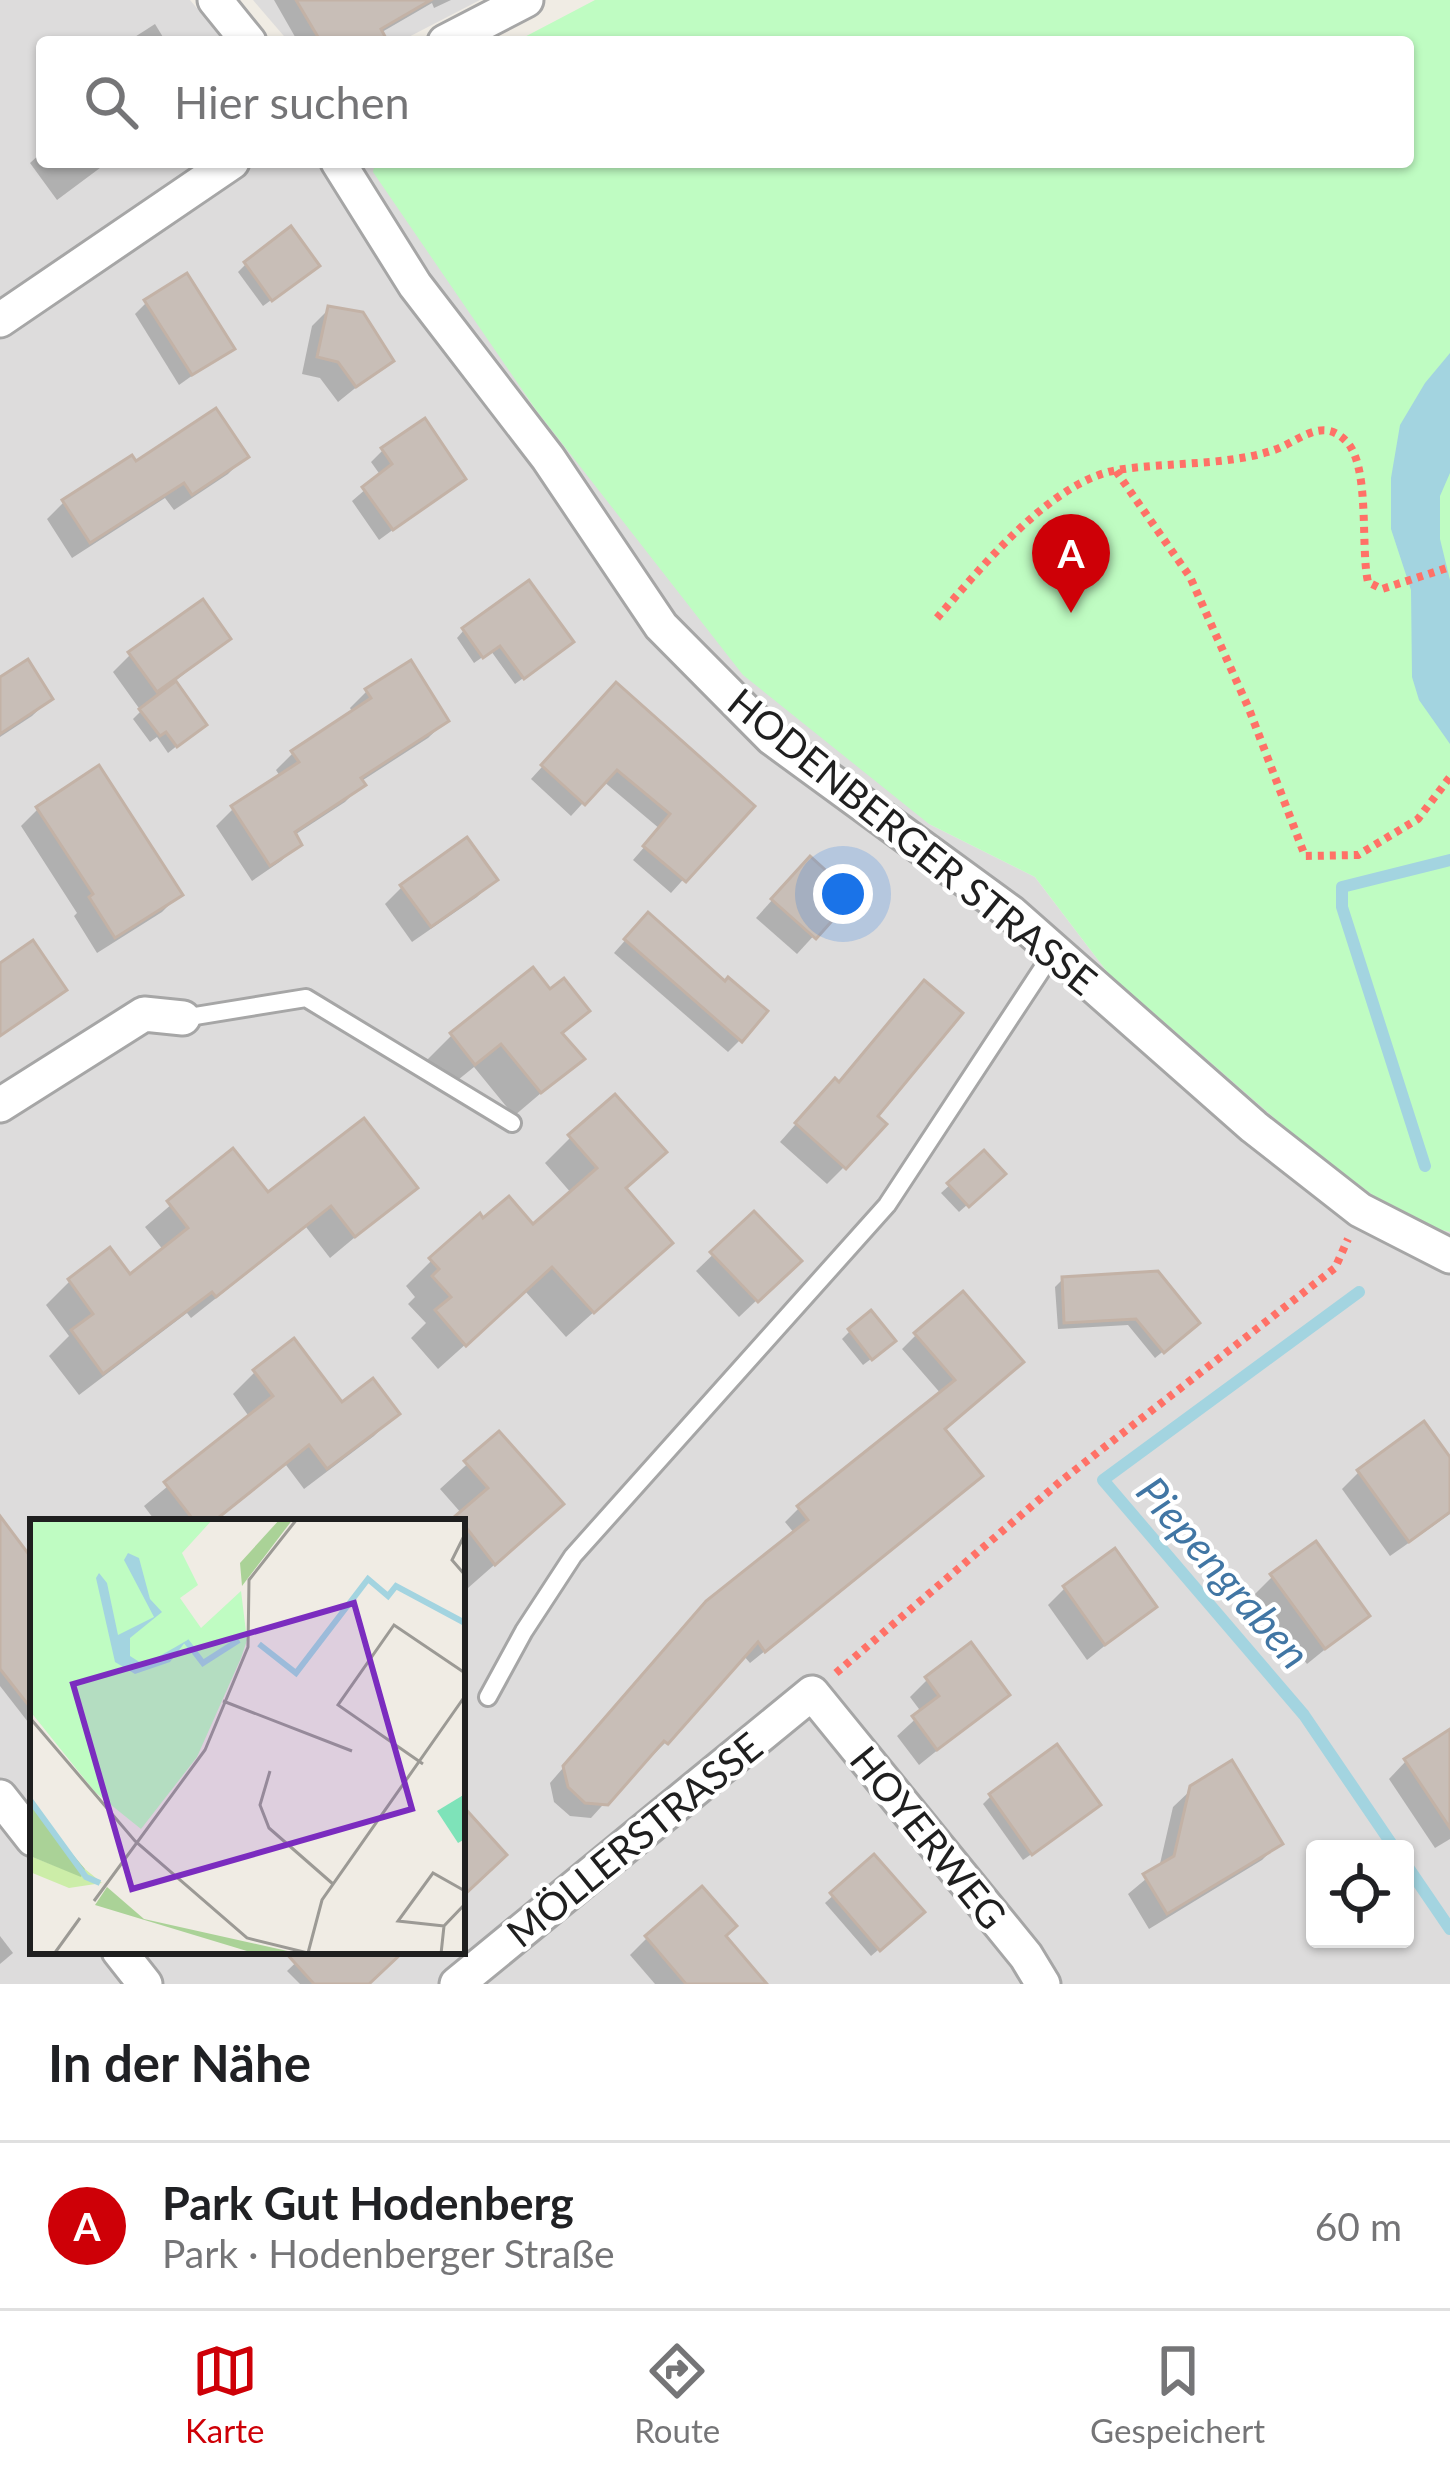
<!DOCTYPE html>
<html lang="de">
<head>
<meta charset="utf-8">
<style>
  :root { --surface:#fff; --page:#f6f6f6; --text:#202124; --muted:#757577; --line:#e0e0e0; --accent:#ce0007 }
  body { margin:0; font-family:Lato,sans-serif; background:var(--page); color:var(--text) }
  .controls { position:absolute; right:36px; bottom:36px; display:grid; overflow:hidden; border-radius:12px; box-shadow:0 3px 9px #0004 }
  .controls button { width:108px; height:108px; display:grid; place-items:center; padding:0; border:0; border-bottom:3px solid var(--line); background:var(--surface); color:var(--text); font:60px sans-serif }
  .you { position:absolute; left:843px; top:894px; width:42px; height:42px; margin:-30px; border:9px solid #fff; border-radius:50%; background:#1a73e8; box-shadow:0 0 0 18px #1a73e833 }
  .badge { display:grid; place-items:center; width:78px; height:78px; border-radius:50%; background:var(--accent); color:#fff; font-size:39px; font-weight:700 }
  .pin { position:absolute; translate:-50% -99px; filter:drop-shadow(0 3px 6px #0008) }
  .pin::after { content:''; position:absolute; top:63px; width:42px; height:36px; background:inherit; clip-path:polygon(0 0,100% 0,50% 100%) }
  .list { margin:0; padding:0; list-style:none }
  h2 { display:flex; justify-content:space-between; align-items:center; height:156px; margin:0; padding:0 48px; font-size:51px }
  h2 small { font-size:39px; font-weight:400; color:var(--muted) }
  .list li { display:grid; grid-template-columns:78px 1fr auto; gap:36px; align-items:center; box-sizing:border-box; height:168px; padding:0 48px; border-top:3px solid var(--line) }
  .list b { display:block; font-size:45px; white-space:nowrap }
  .list p { margin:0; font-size:39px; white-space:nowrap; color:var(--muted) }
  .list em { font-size:39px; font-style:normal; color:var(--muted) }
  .icon { flex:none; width:66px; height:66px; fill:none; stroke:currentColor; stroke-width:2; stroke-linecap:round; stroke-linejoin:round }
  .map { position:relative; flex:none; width:1450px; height:1984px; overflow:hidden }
  .search { position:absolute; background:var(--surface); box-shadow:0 3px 9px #0004; left:36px; right:36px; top:36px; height:132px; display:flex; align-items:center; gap:30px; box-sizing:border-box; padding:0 42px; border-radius:12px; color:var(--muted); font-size:45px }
  .sheet { height:324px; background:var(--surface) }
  nav { display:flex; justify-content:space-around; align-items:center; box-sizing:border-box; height:168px; border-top:3px solid var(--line); background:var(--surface); font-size:33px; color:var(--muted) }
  nav a { display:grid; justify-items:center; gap:6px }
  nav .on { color:var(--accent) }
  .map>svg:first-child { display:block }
  .residential { fill:#dddcdc; fill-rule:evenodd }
  .park { fill:#bffcc2 }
  .water { fill:#a3d4e0 }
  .shadow { fill:#0003 }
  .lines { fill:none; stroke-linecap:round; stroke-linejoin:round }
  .stream { stroke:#a3d4e0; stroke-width:12 }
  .building { fill:#c8beb7; stroke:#c3b2a6; stroke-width:3 }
  .service-casing { stroke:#a6a6a6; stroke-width:22 }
  .minor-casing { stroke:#a6a6a6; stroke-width:39 }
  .path { stroke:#ff7167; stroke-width:8; stroke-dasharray:6 6; stroke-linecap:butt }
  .service { stroke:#fff; stroke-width:16 }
  .minor { stroke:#fff; stroke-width:33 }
  .labels { text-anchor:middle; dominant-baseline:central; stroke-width:9; stroke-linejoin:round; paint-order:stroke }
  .street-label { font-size:39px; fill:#1f1f1f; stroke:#fff }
  .water-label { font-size:42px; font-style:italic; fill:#4176a4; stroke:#fff }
  .inset-river { fill:none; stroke:#a3d4e0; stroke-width:6 }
  .inset-road { fill:none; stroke:#9c9a95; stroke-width:3 }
  .view { fill:#7b2cbf; fill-opacity:0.15; stroke:#7b2cbf; stroke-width:6 }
  .inset-edge { fill:none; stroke:#1f1f1f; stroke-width:6 }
</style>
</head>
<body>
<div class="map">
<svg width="1450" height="1984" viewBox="0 0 1450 1984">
  <rect width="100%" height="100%" fill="#f0ece4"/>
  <g class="residential">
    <path d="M0 0H190L225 42H42V162H370L536 410 929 824 1035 877 1108 973 1409 1222 1450 1232V1984H0ZM33 1522H462V1951H33ZM1315 1849H1405V1939H1315Z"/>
    <polygon points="253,0 480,0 399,42 289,42"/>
  </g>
  <polygon class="park" points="595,0 1450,0 1450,1232 1409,1222 1304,1144 1108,973 1035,877 929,824 743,675 536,410 373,172 375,162 1408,162 1408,42 515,42"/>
  <polygon class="water" points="1450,353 1450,473 1440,496 1440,539 1450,580 1450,744 1419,700 1412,677 1411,590 1391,529 1391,478 1400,425 1425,383"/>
  <g class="shadow">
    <polygon points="274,0 451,0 434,8 432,3 382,32 371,42 298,42"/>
    <polygon points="155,24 166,42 127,42"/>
    <polygon points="42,152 42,162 108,162 57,200 30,163"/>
    <polygon points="246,264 308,273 263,306 238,272"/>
    <polygon points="146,303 231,348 179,385 135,314"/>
    <polygon points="329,309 390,360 338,402 320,378 302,374 312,326"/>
    <polygon points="383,450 462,479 379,540 352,501 381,476 371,462"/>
    <polygon points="245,457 228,474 174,510 165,498 72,558 47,519 64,502 135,465"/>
    <polygon points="464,630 562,650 515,684 491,651 474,663 457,638"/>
    <polygon points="227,639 173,683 204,724 168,753 157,737 150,742 133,719 141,711 113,672 130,655"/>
    <polygon points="0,681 50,699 32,716 0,737"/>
    <polygon points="367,691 446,721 428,738 360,782 362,785 345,802 293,836 299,844 281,861 252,881 216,826 233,809 281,778 276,770 293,753 353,713 350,708"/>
    <polygon points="604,699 699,862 671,893 633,860 660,829 603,781 571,816 531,779"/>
    <polygon points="38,809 179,895 162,912 97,953 74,916 77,913 21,826"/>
    <polygon points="793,877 850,896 797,954 756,918"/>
    <polygon points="494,880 477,897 412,942 385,904 402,887"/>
    <polygon points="636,928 725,985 740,1040 728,1052 614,953"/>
    <polygon points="532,971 549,993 586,1011 561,1036 581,1059 514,1116 474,1067 448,1088 426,1061 452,1035"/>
    <polygon points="838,1084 873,1116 844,1167 827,1184 780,1142 818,1099"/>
    <polygon points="570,1138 623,1189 643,1268 566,1337 525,1291 438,1369 411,1338 426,1323 408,1304 415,1297 406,1286 432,1260 533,1228 572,1194 545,1163"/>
    <polygon points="233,1152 267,1196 414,1188 330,1258 306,1227 191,1318 187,1313 79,1395 49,1356 69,1336 46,1305 70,1281 129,1279 164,1251 145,1227"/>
    <polygon points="984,1154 1002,1174 959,1212 941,1193"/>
    <polygon points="754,1215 798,1261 739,1317 696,1271"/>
    <polygon points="1063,1279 1189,1330 1155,1358 1128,1325 1058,1329 1055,1287"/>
    <polygon points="850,1331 884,1349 863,1365 842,1339"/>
    <polygon points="916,1335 1020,1361 942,1430 965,1490 750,1663 743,1655 666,1742 652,1756 649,1754 591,1818 570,1816 554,1802 550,1783 692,1619 795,1534 785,1522 799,1508 942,1395 902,1349"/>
    <polygon points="255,1372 341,1406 396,1414 374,1436 304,1489 286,1465 214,1522 156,1522 144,1506 250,1418 233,1394"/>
    <polygon points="499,1435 534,1530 468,1588 462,1582 462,1522 453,1522 462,1514 440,1489"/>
    <polygon points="1450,1462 1450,1514 1390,1556 1342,1489 1359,1472"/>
    <polygon points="0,1521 33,1565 33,1718 28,1722 0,1686"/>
    <polygon points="1272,1577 1366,1616 1307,1664 1255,1594"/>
    <polygon points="1065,1588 1153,1607 1087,1660 1048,1605"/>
    <polygon points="927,1680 1006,1695 919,1765 897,1736 922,1713 910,1697"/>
    <polygon points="1450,1733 1450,1839 1435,1848 1389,1779 1406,1761"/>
    <polygon points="1192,1789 1279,1843 1262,1860 1149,1929 1128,1894 1159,1868 1173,1807"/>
    <polygon points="991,1796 1090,1813 1023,1860 983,1804"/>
    <polygon points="874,1858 913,1920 871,1956 825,1903"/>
    <polygon points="0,1936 13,1953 0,1964"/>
    <polygon points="723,1937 763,1984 655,1984 630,1955 647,1938"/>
    <polygon points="308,1951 375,1951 365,1984 300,1984 287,1971"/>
  </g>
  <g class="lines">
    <g class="stream">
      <polyline points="1425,1166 1342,907 1342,887 1450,860"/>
      <polyline points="1359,1292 1103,1480 1304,1715 1395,1849"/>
      <polyline points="1405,1863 1450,1929"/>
    </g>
  </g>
  <g class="building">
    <polygon points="296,0 431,0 381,29 388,42 321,42"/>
    <polygon points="291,226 320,266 272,301 244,262"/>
    <polygon points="187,273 235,349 192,375 144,300"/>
    <polygon points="328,306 363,312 394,361 356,387 338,362 317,357"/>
    <polygon points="216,408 249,457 192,495 184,483 90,543 62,500 132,455 136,461"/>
    <polygon points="425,418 466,479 393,530 362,487 392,464 381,448"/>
    <polygon points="529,580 574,642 524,679 500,646 483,658 462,628"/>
    <polygon points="203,599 231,639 157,692 128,652"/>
    <polygon points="28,659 53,699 0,734 0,677"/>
    <polygon points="411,660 449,721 361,778 366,785 295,832 302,845 270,866 231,806 299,762 291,751 371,698 365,689"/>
    <polygon points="176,681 207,725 177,747 166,732 160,736 139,709"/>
    <polygon points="616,682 755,806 686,882 643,846 670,814 617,770 585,805 541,765"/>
    <polygon points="99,765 183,895 115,938 89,897 93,894 36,807"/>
    <polygon points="467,837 498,880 431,927 400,885"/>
    <polygon points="810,856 854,896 816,939 771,899"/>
    <polygon points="648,912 725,981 728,977 768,1011 742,1042 624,939"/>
    <polygon points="33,940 67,990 0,1036 0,963"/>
    <polygon points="533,967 550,989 564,978 590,1011 562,1033 585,1059 541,1093 501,1044 475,1065 450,1033"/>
    <polygon points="924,980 963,1013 878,1116 887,1124 846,1169 795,1123 835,1078 839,1082"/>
    <polygon points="615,1094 667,1152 626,1188 673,1243 594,1313 552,1267 466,1346 435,1310 451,1297 432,1276 439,1269 429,1258 480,1213 483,1218 509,1196 533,1224 597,1168 568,1135"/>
    <polygon points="364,1118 418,1188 355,1237 331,1206 216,1297 212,1292 103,1374 71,1330 93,1314 68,1279 110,1247 130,1274 188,1228 167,1201 233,1148 268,1192"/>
    <polygon points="984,1150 1006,1174 969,1207 947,1183"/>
    <polygon points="754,1211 802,1261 758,1302 710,1252"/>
    <polygon points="1158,1271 1200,1323 1164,1353 1136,1319 1064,1323 1062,1277"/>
    <polygon points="963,1291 1024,1362 945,1429 983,1476 765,1652 758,1642 668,1744 664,1741 608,1805 585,1803 568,1787 563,1766 706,1601 808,1520 797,1506 955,1380 914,1333"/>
    <polygon points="871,1310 896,1341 872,1360 848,1329"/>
    <polygon points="294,1338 342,1402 373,1378 400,1414 327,1469 309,1445 213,1522 195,1522 164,1482 273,1396 253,1370"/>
    <polygon points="1424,1421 1450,1457 1450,1512 1409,1542 1357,1470"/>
    <polygon points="499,1431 564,1504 495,1565 462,1522 454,1517 488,1488 464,1461"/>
    <polygon points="0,1516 33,1560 33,1711 0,1669"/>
    <polygon points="1316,1541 1370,1616 1325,1649 1270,1574"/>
    <polygon points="1115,1548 1157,1607 1105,1645 1063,1586"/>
    <polygon points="971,1642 1010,1695 937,1750 912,1716 939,1696 925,1677"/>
    <polygon points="1450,1729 1450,1828 1404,1759"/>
    <polygon points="1057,1744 1101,1805 1032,1855 989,1794"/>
    <polygon points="1232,1760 1283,1844 1167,1914 1143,1874 1174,1856 1190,1786"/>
    <polygon points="462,1805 507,1855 462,1897"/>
    <polygon points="874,1854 925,1912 880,1951 830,1893"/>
    <polygon points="702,1886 737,1926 726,1936 767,1984 686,1984 645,1936"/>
    <polygon points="284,1951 404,1951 369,1984 314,1984"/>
  </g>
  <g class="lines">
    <defs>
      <g id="service">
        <polyline points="183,1018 306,998 512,1123"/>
        <polyline points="488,1697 524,1631 573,1556 887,1205 1054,951"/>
      </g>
      <g id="minor">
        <polyline points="215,0 249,42"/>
        <polyline points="445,42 526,0"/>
        <polyline points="338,162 415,285 548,458 661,626 772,738 1010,912 1254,1127 1360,1210 1450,1256"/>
        <polyline points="0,320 232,162"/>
        <polyline points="0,1105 144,1014 183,1018"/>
        <polyline points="0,1797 33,1839"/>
        <polyline points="119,1951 145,1984"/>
        <polyline points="457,1984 812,1693 1026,1956 1043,1984"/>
      </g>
    </defs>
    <use href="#service" class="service-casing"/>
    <use href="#minor" class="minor-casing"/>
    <g class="path">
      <polyline points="1116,471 1190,577 1249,709 1305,856 1358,855 1418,819 1450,777"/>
      <path d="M937 618C981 568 1050 482 1117 470 1167 462 1223 466 1271 451 1298 443 1320 416 1345 440 1371 464 1360 546 1368 582L1382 589 1450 567"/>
      <polyline points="836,1673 1061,1481 1335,1268 1348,1239"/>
    </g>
    <use href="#service" class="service"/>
    <use href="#minor" class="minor"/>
  </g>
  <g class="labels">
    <g class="street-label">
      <text transform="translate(913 841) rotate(39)">HODENBERGER STRASSE</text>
      <text transform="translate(929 1837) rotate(51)">HOYERWEG</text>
      <text transform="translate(634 1839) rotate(-39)">MÖLLERSTRASSE</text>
    </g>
    <g class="water-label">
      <text transform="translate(1224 1572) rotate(49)">Piepengraben</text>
    </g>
  </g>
  <g transform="translate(30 1519)">
    <rect width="435" height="435" fill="#f0ece4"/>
    <path d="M0 337 51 357 55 350 72 364 39 369 0 353Z" fill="#cceda8"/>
    <path d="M250 0H263L212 67 210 44ZM0 285 55 350 51 358 0 337ZM77 368 114 400 271 435H227L65 386Z" fill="#aad297"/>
    <path d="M0 0H183L152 34 168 66 150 79 171 109 211 72 217 121 211 139 167 238 111 310 65 273 0 192Z" fill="#bffcc2"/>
    <path d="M435 275V320L428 324 407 292Z" fill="#7ee3b9"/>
    <path d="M98 34 109 39 120 80 132 93 100 119V137L114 146 156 122 140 143 105 155 85 143 66 59 69 54 77 64 88 116 124 98 94 41Z" fill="#a3d4e0"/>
    <path class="inset-river" d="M156 122 173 144 209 121M229 125 266 154 338 60 358 77 366 67 435 104M0 281 56 358 70 364"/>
    <path class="inset-road" d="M435 15 422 41 435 56M193 182 322 232M0 199 105 322 217 419 282 435M393 245 308 186 364 106 435 154M240 252 230 286 239 309 303 365M64 382 175 231 218 128 219 61 267 0M414 407 368 402 403 354 435 372M278 434 292 381 435 177M24 435 50 399M94 435H132M411 435 414 407 435 385"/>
    <path class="view" d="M324 84 382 290 102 370 43 165Z"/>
    <rect width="435" height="435" class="inset-edge"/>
  </g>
</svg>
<div class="controls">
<button><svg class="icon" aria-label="locate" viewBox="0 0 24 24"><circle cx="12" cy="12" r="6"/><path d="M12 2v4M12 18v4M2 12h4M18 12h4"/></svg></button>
</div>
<div class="you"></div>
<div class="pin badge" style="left:1071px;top:613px">A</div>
<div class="search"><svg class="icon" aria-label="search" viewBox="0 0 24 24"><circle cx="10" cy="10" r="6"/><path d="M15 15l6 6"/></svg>Hier suchen</div>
</div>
<section class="sheet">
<h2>In der Nähe<small></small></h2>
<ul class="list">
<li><span class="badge">A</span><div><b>Park Gut Hodenberg</b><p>Park · Hodenberger Straße</p></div><em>60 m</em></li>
</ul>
</section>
<nav>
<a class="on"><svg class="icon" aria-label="map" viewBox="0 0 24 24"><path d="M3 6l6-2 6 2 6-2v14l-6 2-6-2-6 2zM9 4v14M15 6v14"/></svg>Karte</a>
<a><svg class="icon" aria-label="directions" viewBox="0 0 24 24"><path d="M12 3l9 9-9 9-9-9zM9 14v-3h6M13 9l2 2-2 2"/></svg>Route</a>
<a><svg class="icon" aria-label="saved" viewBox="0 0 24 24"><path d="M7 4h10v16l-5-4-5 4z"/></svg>Gespeichert</a>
</nav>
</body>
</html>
